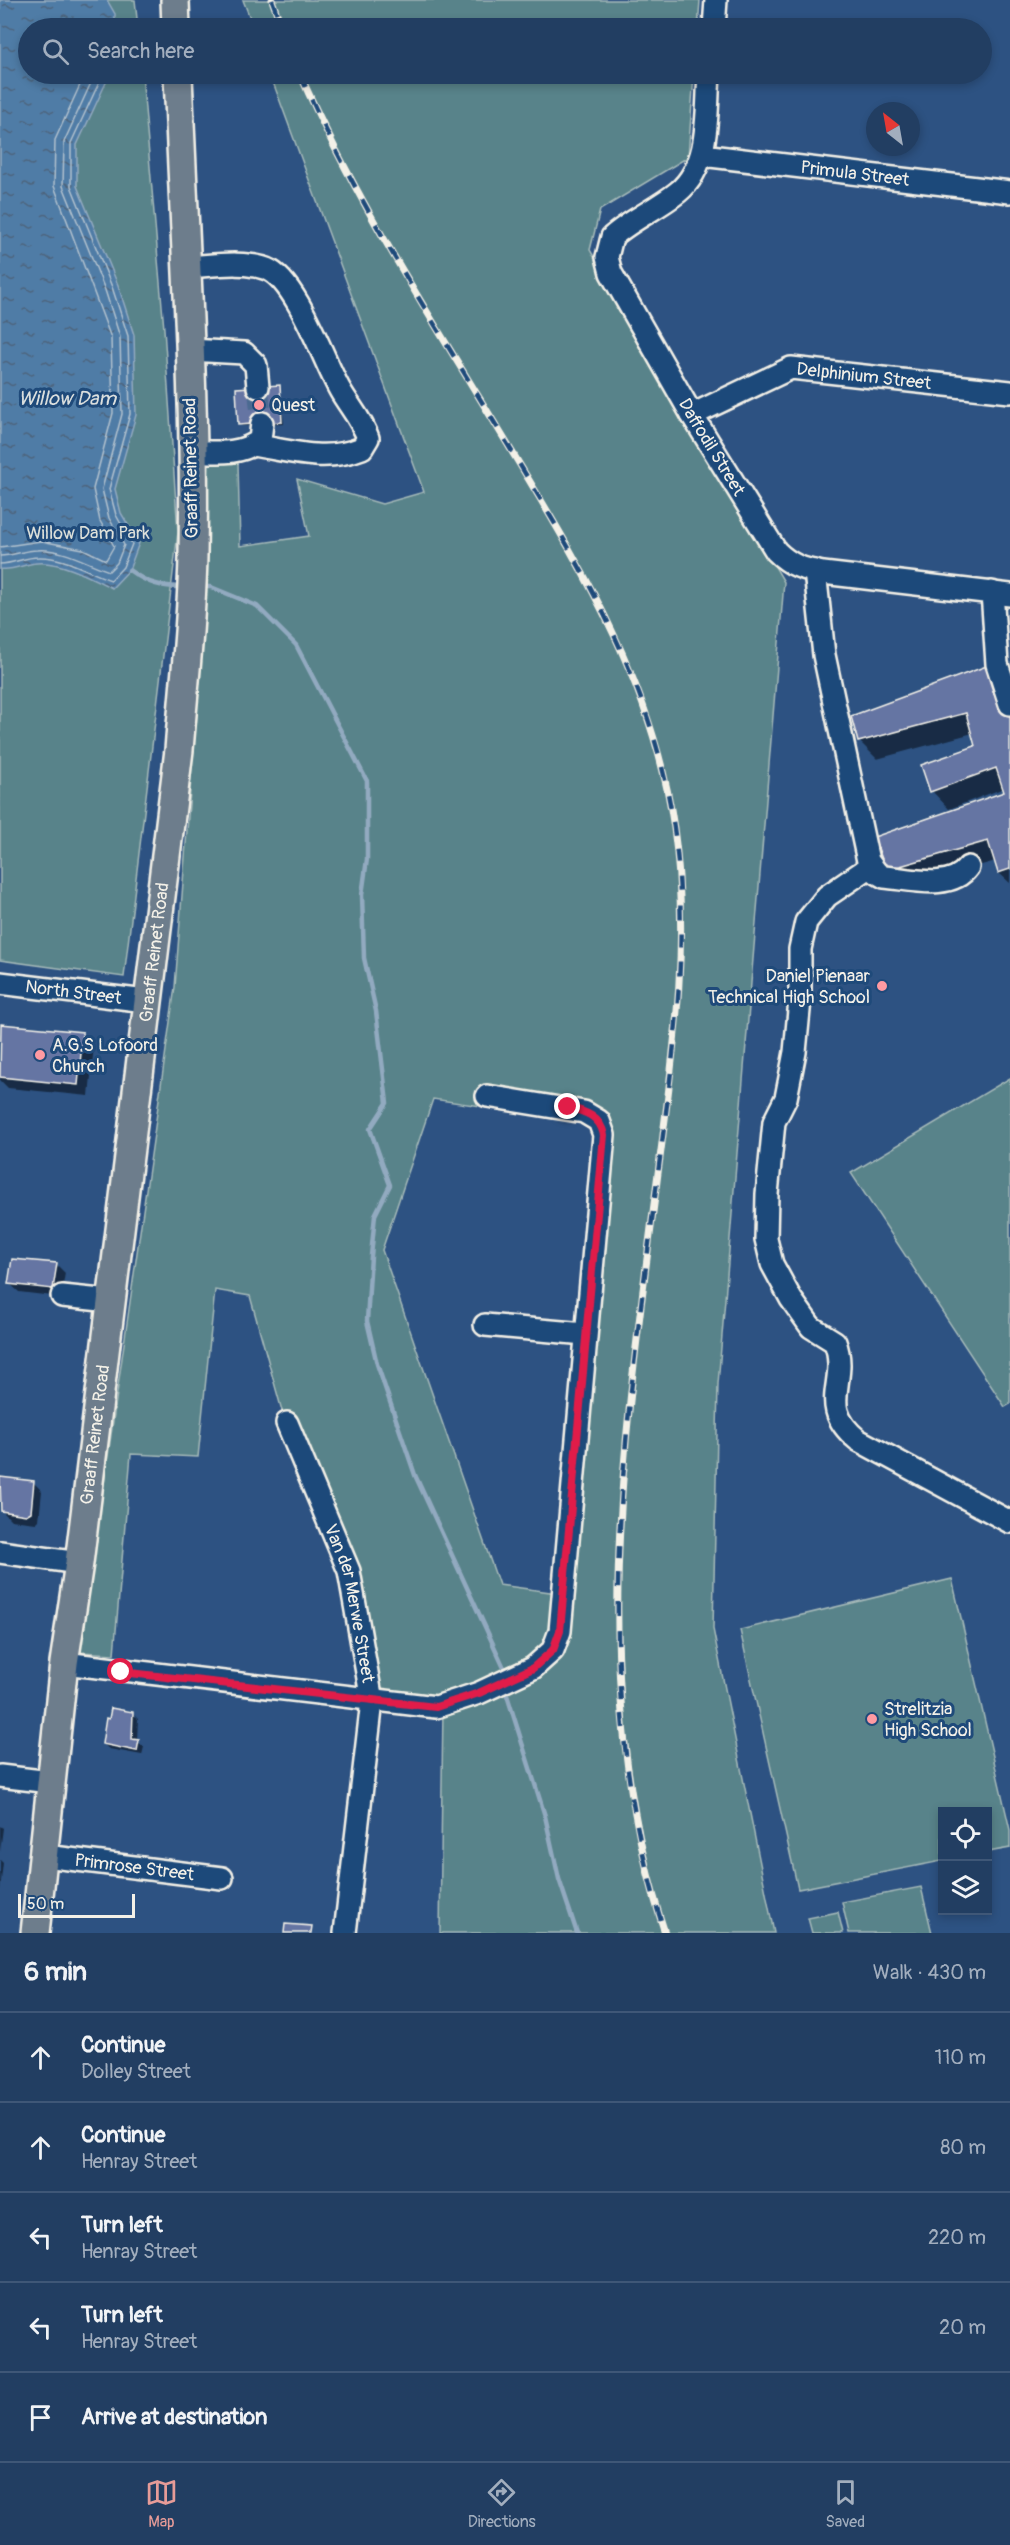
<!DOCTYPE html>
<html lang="en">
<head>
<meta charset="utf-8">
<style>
  :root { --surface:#223e62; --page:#2e496b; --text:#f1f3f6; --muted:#a2aebe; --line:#3f5777; --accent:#e69b98 }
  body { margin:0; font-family:Pangolin,sans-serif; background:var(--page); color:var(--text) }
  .controls { position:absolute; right:18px; bottom:18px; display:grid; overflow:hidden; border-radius:0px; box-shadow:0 3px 9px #0003 }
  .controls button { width:54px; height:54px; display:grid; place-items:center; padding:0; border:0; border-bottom:2px solid var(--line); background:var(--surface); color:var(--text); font:30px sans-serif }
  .compass { position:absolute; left:866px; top:102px; width:54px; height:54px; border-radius:50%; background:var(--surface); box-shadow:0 3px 9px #0003; rotate:329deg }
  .scale { position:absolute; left:18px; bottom:15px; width:117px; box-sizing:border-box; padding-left:6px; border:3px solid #f4f1e8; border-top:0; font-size:16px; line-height:21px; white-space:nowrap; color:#f4f1e8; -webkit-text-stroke:4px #1f4a7a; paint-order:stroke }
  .stop { position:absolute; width:18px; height:18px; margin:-14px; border:4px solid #e11d48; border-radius:50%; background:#fff }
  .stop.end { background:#e11d48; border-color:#fff; box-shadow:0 2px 6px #0008 }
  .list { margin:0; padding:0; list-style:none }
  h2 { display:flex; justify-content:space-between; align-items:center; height:78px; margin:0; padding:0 24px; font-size:26px }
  h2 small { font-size:20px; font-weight:400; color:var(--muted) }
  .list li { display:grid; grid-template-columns:39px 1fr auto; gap:18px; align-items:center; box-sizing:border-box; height:90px; padding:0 24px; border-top:2px solid var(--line) }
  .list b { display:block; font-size:22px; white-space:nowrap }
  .list p { margin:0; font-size:20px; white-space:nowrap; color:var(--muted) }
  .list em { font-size:20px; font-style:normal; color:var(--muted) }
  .icon { flex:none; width:33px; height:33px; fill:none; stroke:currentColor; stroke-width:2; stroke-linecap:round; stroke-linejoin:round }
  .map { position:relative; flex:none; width:1010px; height:1933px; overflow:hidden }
  .search { position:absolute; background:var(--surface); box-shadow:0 3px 9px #0003; left:18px; right:18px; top:18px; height:66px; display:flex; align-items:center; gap:15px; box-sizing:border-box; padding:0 21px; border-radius:33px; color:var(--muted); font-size:22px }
  .sheet { height:528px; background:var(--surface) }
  nav { display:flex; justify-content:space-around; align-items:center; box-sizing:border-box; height:84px; border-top:2px solid var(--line); background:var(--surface); font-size:16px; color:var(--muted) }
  nav a { display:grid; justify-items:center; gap:3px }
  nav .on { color:var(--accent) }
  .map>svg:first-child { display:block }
  .green { fill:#59838a; stroke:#a6bab9; stroke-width:1.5 }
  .water { fill:url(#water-ripples); stroke:#92aac0; stroke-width:1.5 }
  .shadow { fill:#0007 }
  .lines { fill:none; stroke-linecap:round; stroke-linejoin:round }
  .shore { stroke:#b2c2ce; stroke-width:1.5 }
  .stream { stroke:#92aac0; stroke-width:4.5 }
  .building { fill:#6574a3; stroke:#f4f1e8; stroke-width:1.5 }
  .minor-tunnel { stroke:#4b6a91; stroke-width:21; stroke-dasharray:21 10; stroke-linecap:butt }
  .minor-casing { stroke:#f4f1e8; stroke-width:26 }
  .major-casing { stroke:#f4f1e8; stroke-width:32 }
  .minor { stroke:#1f4a7a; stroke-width:21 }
  .major { stroke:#6d7d8c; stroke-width:27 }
  .rail-casing { stroke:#f4f1e8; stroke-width:7 }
  .rail { stroke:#1f4a7a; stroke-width:4.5; stroke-dasharray:14; stroke-linecap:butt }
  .route { stroke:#e11d48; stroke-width:8 }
  .poi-dot { fill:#ff9aa2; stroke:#1f4a7a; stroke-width:2 }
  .labels { text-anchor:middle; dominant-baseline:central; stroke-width:6; stroke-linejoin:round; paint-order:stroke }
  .street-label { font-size:18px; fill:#f4f1e8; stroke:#1f4a7a }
  .poi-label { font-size:18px; fill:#f4f1e8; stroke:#1f4a7a; text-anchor:start }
  .park-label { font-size:18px; fill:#dde0da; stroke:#1f4a7a }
  .water-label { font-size:20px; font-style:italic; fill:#dbdfde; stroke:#1f4a7a }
</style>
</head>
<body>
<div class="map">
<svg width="1010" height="1933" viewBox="0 0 1010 1933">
  <defs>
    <pattern id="water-ripples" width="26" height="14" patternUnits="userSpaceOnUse" patternTransform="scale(1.5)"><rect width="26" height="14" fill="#507ba6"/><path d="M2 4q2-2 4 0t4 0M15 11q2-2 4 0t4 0" fill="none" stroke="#4d647b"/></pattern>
  </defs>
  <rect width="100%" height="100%" fill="#2d5282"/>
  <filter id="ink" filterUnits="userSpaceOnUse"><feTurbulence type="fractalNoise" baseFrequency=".0167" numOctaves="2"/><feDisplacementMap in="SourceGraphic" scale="12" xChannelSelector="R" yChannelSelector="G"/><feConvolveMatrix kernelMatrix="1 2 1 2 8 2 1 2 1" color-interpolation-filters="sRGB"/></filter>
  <g filter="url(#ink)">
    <g class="green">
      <polygon points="0,0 135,0 138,28 28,28 28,74 142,74 164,329 178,532 124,977 0,960"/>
      <polygon points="243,0 700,0 698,28 254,28"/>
      <polygon points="270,74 694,74 688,157 600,210 590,250 784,582 718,1384 713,1629 774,1933 440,1933 443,1708 539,1658 561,1631 604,1124 433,1099 382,1250 499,1585 557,1593 554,1628 536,1652 441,1703 376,1695 363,1630 284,1418 250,1296 215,1290 198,1457 131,1454 114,1654 80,1652 175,987 194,739 209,462 238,463 240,546 309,536 297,479 382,504 424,492"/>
      <polygon points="1010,1078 1010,1404 1005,1407 851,1173"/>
      <polygon points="952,1579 1010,1830 1010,1848 988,1852 988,1812 942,1812 942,1861 798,1889 740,1630"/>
      <polygon points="921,1887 932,1933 849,1933 842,1902"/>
      <polygon points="838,1912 843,1933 812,1933 808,1918"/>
    </g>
    <path class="water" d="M0 0H107L115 14V28H28V74H110L77 145V186L118 285 134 335 136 415 115 489 121 513 139 543 129 570 112 588C92 578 61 561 37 563 23 564 14 571 0 569Z"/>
    <g class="shadow">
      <polygon points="280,387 284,424 242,426 240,424"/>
      <polygon points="1010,686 1010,883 999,873 996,861 905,886 888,869 1006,793 1004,788 949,809 932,791 977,747 973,733 877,759 859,741"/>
      <polygon points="2,1026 82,1034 94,1045 89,1096 8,1088 0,1080"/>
      <polygon points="56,1264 65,1273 61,1297 19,1292 10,1284"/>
      <polygon points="0,1479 33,1482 42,1491 39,1520 36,1523 11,1520 0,1509"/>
      <polygon points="132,1713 138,1719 137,1741 144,1747 142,1755 109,1749 103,1744"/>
      <polygon points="0,1826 3,1828 0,1852"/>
      <polygon points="0,1860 3,1863 0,1890"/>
    </g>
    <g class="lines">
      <g class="shore">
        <polyline points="0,547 41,541 83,549 106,560 114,546 100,521 93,489 113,413 111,338 54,186 55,140 85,74"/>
        <path d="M0 556C13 556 24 550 37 550 62 548 86 563 109 571L117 563 124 545 109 518 102 489 122 414 120 337 105 290 63 186 64 142 95 74"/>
        <path d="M0 564C13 564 25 557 38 557 64 556 87 572 111 580L123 567 132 544 116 515 109 489 130 414 128 336 112 287 71 186V143L103 74"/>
      </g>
      <g class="stream">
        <path d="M129 570C148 584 161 587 184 587"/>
        <polyline points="202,587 211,587 257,606 296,645 367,781 367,859 362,895 364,958 376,1011 387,1103 370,1129 390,1185 375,1215 371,1256 367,1321 377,1364 415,1475 505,1670"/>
        <polyline points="506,1692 545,1816 559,1879 577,1933"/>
      </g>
    </g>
    <g class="building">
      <polygon points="280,385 282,422 238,425 236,388"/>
      <polygon points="992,664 1010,717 1010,869 998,873 988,841 886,870 874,837 1004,792 996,768 930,792 921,765 975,746 966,713 858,742 851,716"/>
      <polygon points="1,1024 83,1032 78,1085 0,1077"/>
      <polygon points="12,1259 57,1263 53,1289 8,1284"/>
      <polygon points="0,1477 34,1481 31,1512 26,1515 1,1511"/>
      <polygon points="111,1708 133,1712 132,1739 139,1740 137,1751 102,1744 106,1718 109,1719"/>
      <polygon points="285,1924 312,1926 311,1933 284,1933"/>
    </g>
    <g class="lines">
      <polyline class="minor-tunnel" points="258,387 262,423"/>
      <defs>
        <g id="minor">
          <polyline points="714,28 716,0"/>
          <path id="s1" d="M709 74C706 112 711 165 678 192 657 209 632 219 612 237L607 257 611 273 692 415 776 551C791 566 803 569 823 573L1010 595"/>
          <path id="s2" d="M702 155 1010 192"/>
          <path d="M185 267C210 266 243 260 267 269 297 281 324 362 340 390 349 406 362 420 368 438L362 448C324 463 292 451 253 445"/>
          <polyline points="189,350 244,353 256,365 258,387"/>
          <path id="s3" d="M692 415 791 368 1010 392"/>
          <path d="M191 451C215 452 240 456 260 440L262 423"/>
          <path d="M815 571 824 655 868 861 877 873 884 877C910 879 951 891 968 867"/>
          <polyline points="992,592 997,664 1010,704"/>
          <path d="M871 866 827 896 806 922 800 949V1000L795 1052 786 1098 774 1122 767 1194 766 1239 772 1264 791 1299 811 1327 835 1342C850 1382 815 1405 858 1440L1010 1522"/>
          <path id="s4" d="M0 983 146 1001"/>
          <polyline points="62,1296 111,1301"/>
          <polyline points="485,1325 585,1334"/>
          <path id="s5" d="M287 1423 349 1571 372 1701 345 1933"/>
          <polyline points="0,1552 79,1563"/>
          <polyline points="64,1663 436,1707 479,1693 533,1668 553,1650 560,1631 604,1135 599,1121 584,1112 487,1096"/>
          <polyline points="0,1776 50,1782"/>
          <path id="s6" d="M45 1856 222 1878"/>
        </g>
        <g id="major">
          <polyline points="175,0 176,28"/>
          <path id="s7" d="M35 1933 64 1663 79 1563 179 750C184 685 192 620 193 555 196 395 184 234 178 74"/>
        </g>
      </defs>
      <use href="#minor" class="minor-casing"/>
      <use href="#major" class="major-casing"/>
      <use href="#minor" class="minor"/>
      <use href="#major" class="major"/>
      <defs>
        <g id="rail">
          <polyline points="272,0 282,28"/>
          <path d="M300 74C359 209 441 333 517 460 588 578 654 689 674 828 691 947 672 1064 657 1181 625 1432 584 1687 665 1933"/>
        </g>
      </defs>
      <use href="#rail" class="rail-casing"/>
      <use href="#rail" class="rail"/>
    </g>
  </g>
  <g class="lines" filter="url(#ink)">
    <path class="route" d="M121 1672 436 1707 479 1693 533 1668 553 1650 560 1631 604 1135C600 1116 586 1112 568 1107"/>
  </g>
  <g class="poi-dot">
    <circle cx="259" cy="405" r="6"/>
    <circle cx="882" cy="986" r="6"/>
    <circle cx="40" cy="1055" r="6"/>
    <circle cx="872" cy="1719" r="6"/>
  </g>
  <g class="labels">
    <g class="street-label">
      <text stroke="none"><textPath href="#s2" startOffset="154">Primula Street</textPath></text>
      <text stroke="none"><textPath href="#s3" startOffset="183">Delphinium Street</textPath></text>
      <text stroke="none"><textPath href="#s1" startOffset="444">Daffodil Street</textPath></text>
      <text transform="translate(191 468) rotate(-91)">Graaff Reinet Road</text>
      <text stroke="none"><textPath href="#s7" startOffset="988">Graaff Reinet Road</textPath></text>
      <text stroke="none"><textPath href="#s4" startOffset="74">North Street</textPath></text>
      <text stroke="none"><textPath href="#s7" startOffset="502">Graaff Reinet Road</textPath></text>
      <text stroke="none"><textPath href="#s5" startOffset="192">Van der Merwe Street</textPath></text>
      <text stroke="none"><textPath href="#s6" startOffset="90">Primrose Street</textPath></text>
    </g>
    <g class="poi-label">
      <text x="271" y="405">Quest</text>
      <text x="870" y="976" text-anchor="end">Daniel Pienaar<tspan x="870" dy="21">Technical High School</tspan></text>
      <text x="52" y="1045">A.G.S Lofoord<tspan x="52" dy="21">Church</tspan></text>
      <text x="884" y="1709">Strelitzia<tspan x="884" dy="21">High School</tspan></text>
    </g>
    <g class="park-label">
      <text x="88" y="533">Willow Dam Park</text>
    </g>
    <g class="water-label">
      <text x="67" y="398">Willow Dam</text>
    </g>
  </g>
</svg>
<div class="controls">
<button><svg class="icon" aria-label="locate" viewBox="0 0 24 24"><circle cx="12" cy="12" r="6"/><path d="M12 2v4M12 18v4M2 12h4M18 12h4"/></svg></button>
<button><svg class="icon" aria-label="layers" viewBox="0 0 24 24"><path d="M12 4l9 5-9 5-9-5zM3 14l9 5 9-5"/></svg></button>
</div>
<svg class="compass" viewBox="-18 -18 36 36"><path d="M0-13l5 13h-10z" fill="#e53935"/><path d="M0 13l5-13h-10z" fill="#a2aebe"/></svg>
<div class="scale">50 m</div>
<div class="stop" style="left:121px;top:1672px"></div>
<div class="stop end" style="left:568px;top:1107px"></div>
<div class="search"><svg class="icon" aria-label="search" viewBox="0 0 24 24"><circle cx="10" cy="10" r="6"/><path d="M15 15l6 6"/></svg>Search here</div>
</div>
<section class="sheet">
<h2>6 min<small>Walk · 430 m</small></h2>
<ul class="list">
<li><svg class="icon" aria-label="ahead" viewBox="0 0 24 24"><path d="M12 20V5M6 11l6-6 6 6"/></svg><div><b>Continue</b><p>Dolley Street</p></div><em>110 m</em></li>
<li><svg class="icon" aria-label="ahead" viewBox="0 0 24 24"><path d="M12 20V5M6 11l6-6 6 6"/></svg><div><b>Continue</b><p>Henray Street</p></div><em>80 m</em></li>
<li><svg class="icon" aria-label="left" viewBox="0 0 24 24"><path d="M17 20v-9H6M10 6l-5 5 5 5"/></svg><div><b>Turn left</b><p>Henray Street</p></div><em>220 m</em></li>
<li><svg class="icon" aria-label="left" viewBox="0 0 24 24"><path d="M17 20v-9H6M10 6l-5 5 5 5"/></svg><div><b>Turn left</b><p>Henray Street</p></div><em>20 m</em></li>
<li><svg class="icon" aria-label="arrive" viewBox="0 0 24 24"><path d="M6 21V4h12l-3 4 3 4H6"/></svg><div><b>Arrive at destination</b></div></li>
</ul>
</section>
<nav>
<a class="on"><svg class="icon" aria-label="map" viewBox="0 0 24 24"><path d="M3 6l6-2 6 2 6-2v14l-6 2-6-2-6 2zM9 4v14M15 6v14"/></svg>Map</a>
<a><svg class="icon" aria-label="directions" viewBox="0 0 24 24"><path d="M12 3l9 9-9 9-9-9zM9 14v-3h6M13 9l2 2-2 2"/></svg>Directions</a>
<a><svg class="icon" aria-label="saved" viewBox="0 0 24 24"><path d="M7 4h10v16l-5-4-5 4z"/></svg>Saved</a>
</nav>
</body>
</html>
